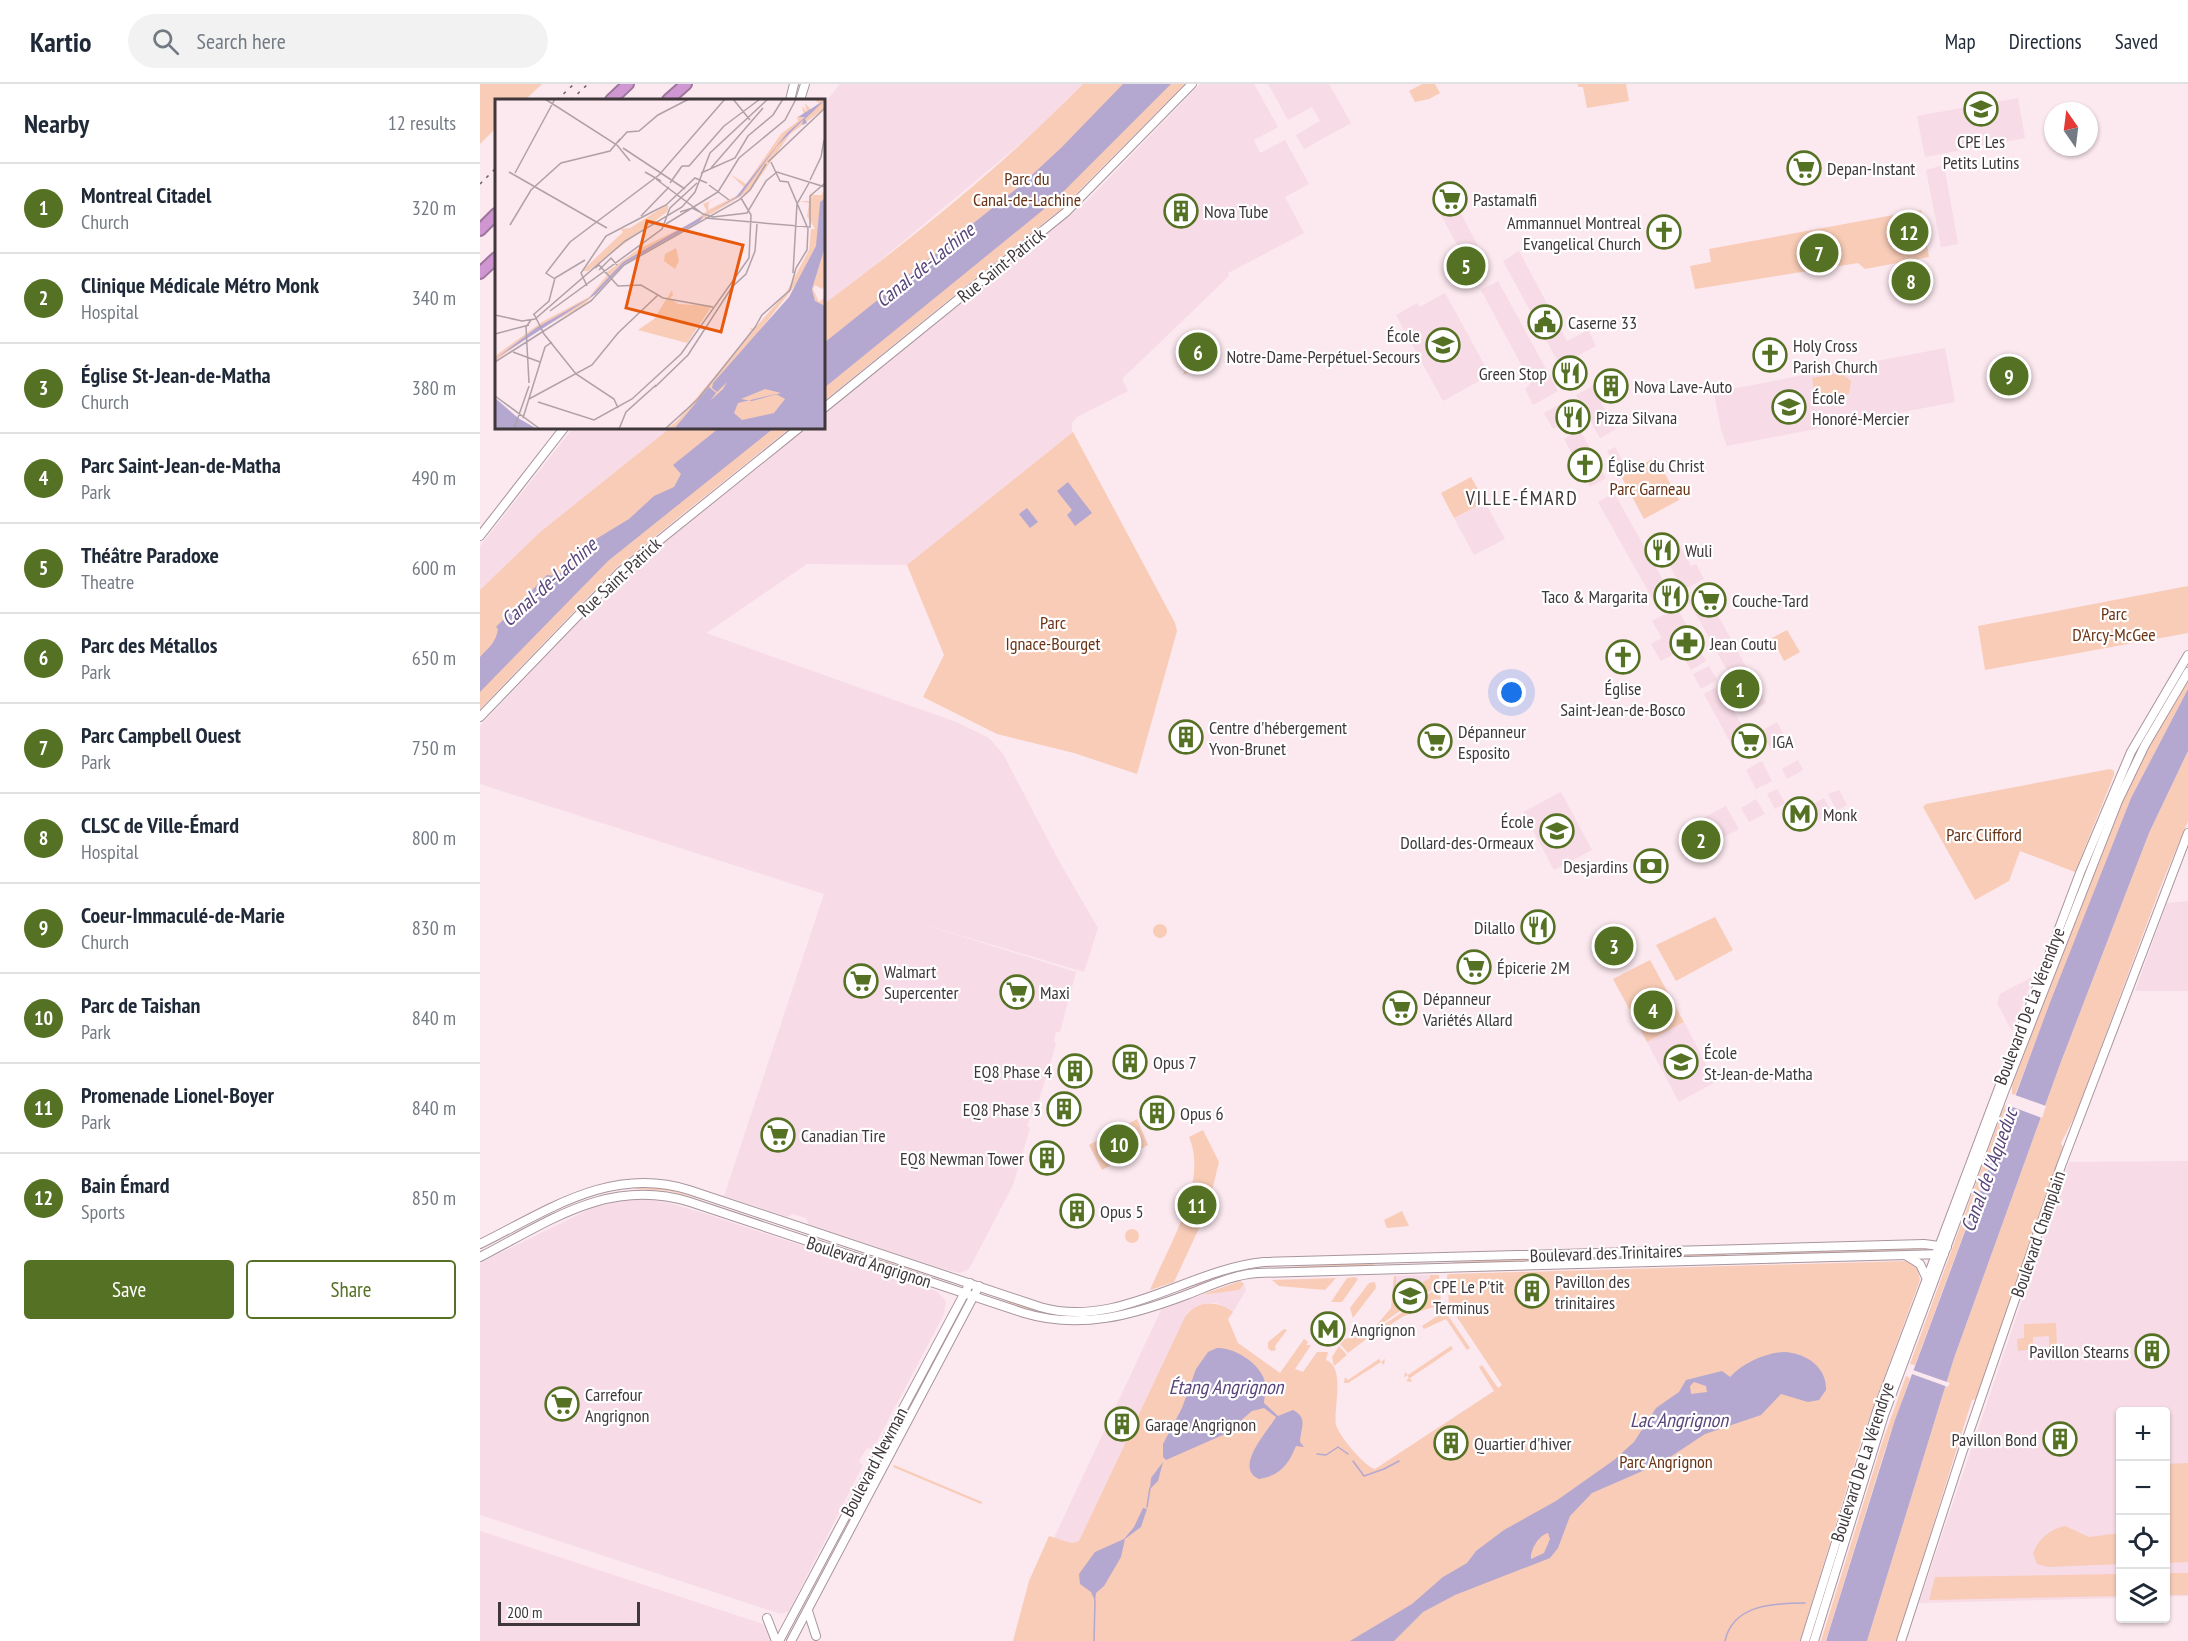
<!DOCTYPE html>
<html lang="en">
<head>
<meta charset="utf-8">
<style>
  :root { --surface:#fff; --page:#f2f2f3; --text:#1f2937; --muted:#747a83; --line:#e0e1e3; --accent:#557124 }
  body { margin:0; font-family:"PT Sans Narrow",sans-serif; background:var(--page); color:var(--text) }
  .controls { position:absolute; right:18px; bottom:18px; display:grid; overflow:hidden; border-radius:6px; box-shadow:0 2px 4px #0004 }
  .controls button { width:54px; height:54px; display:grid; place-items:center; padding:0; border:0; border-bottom:2px solid var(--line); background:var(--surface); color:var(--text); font:30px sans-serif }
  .compass { position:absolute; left:1564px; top:18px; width:54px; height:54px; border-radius:50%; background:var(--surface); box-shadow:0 2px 4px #0004; rotate:346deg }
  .scale { position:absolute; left:18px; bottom:15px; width:142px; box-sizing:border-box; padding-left:6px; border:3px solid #3f373a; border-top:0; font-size:16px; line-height:21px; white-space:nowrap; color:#3f373a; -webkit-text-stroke:4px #fff; paint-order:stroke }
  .you { position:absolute; left:1032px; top:609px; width:21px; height:21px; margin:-15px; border:4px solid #fff; border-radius:50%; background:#1a73e8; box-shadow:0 0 0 9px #1a73e833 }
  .badge { display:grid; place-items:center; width:39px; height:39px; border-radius:50%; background:var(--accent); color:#fff; font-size:20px; font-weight:700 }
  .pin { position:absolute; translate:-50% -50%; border:3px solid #fff; box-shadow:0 2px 6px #0006 }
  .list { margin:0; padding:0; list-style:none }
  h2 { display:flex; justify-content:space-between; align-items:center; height:78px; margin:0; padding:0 24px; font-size:26px }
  h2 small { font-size:20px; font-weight:400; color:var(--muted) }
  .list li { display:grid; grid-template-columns:39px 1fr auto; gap:18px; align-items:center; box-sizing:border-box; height:90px; padding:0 24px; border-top:2px solid var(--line) }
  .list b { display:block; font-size:22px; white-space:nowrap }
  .list p { margin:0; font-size:20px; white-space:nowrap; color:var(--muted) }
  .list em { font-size:20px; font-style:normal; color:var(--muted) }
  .actions { display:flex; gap:12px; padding:18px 24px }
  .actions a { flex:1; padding:14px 0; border:2px solid var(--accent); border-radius:6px; text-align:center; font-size:21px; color:var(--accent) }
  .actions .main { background:var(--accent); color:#fff }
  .icon { flex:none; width:33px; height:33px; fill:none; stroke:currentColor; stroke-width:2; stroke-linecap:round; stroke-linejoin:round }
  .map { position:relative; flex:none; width:1708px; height:1557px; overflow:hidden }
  header { display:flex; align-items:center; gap:36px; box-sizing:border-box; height:84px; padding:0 30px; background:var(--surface); border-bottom:2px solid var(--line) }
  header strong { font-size:28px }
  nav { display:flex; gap:33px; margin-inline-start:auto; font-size:21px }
  .search { width:420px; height:54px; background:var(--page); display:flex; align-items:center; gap:15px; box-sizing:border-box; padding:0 21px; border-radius:33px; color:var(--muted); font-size:22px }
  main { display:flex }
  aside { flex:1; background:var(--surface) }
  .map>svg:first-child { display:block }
  .built { fill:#f7dbe6 }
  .green { fill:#f8ccb7 }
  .water { fill:#b4a7d0; fill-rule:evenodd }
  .pier { fill:#fce8ef }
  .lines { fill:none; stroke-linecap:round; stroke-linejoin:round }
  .stream { stroke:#b4a7d0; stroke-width:1.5 }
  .secondary-casing { stroke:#a8959d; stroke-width:10 }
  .highway-casing { stroke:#9d759c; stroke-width:14 }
  .secondary { stroke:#fff; stroke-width:8 }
  .highway { stroke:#d096d1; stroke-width:10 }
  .rail { stroke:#6d6266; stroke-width:1.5; stroke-dasharray:3 6; stroke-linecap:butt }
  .labels { text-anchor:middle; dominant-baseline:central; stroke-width:4.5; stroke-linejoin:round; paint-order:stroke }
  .poi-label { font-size:18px; fill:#3f373a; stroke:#fff; text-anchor:start }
  .park-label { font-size:18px; fill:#693214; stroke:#fff }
  .street-label { font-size:18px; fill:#3f373a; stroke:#fff }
  .water-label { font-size:20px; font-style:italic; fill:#59457b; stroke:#fff }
  .neighbourhood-label { font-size:20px; letter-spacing:1.5px; fill:#3f373a; stroke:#fff }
  .inset-road { fill:none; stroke:#b0a1a7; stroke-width:1.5 }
  .view { fill:#e8590c; fill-opacity:0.15; stroke:#e8590c; stroke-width:3 }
  .inset-edge { fill:none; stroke:#3f373a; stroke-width:3 }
</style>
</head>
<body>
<header>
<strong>Kartio</strong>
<div class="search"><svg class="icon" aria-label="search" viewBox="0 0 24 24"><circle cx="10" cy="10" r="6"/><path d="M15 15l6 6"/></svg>Search here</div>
<nav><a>Map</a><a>Directions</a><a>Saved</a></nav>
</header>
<main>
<aside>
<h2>Nearby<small>12 results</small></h2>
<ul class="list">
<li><span class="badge">1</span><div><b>Montreal Citadel</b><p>Church</p></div><em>320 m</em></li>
<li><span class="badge">2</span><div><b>Clinique Médicale Métro Monk</b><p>Hospital</p></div><em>340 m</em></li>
<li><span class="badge">3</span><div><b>Église St-Jean-de-Matha</b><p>Church</p></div><em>380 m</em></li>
<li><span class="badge">4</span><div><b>Parc Saint-Jean-de-Matha</b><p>Park</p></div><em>490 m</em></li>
<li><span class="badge">5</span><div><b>Théâtre Paradoxe</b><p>Theatre</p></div><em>600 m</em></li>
<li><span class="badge">6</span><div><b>Parc des Métallos</b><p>Park</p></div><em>650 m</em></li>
<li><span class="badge">7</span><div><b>Parc Campbell Ouest</b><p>Park</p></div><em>750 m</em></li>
<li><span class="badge">8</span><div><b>CLSC de Ville-Émard</b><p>Hospital</p></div><em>800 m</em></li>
<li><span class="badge">9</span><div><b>Coeur-Immaculé-de-Marie</b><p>Church</p></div><em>830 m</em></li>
<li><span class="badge">10</span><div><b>Parc de Taishan</b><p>Park</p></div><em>840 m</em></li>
<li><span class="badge">11</span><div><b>Promenade Lionel-Boyer</b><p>Park</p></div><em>840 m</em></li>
<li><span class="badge">12</span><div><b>Bain Émard</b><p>Sports</p></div><em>850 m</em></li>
</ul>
<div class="actions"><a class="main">Save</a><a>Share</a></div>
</aside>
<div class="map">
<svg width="1708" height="1557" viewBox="0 0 1708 1557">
  <rect width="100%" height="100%" fill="#fce8ef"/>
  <g class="built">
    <polygon points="360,0 603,0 580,25 547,54 389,186 344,220 344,20"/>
    <polygon points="720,0 774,0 798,43 774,56 780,69 805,56 829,100 805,113 824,149 748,189 749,192 642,295 648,307 597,333 592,339 592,349 427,481 327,480 226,549 476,638 509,654 523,670 580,779 618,844 604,888 429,836 596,888 580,948 576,948 574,957 576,960 555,1029 552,1029 547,1042 550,1044 533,1101 489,1185 480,1189 467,1186 329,1141 326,1134 313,1130 307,1133 244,1112 344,810 0,700 0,642 135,499 326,344 344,344 344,329 607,117"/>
    <polygon points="788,0 849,0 871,39 824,65 816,51 840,37 832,23 808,36"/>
    <polygon points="1538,14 1545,54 1445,73 1437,32"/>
    <polygon points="1464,81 1478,160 1461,163 1446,86"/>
    <polygon points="971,111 998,162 982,170 955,120"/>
    <polygon points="1039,167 1087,257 1108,246 1116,262 1095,273 1106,291 1093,299 1090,300 1023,177"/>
    <polygon points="1018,197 1078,307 1053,321 1045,305 1051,299 1001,206"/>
    <polygon points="965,209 1010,291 963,317 916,231 937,219 940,223"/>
    <polygon points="1465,264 1475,318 1247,362 1241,345 1234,310 1236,308"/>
    <polygon points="1131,292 1140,308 1121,319 1136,345 1120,354 1096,311"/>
    <polygon points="1084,318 1093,334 1073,345 1064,329"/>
    <polygon points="93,344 190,344 59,449 0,506 0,462"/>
    <polygon points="1100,346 1113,370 1097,379 1084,355"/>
    <polygon points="1135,363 1143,378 1136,383 1127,367"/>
    <polygon points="1121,385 1126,394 1110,403 1105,393"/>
    <polygon points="1134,409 1192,512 1176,521 1118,418"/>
    <polygon points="1005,418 1025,455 994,471 974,434"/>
    <polygon points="1196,455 1211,482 1216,480 1224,495 1203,506 1180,464"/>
    <polygon points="1229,506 1240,525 1236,528 1270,590 1254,599 1209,517"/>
    <polygon points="1197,524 1226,577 1211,586 1200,567 1181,577 1171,560 1182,554 1172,537"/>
    <polygon points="1229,582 1237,596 1221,605 1213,590"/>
    <polygon points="1240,601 1271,658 1255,667 1224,610"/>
    <polygon points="1281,609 1286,619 1270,627 1265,618"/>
    <polygon points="1297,638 1307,657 1291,666 1281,647"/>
    <polygon points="1318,676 1323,686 1307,695 1302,685"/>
    <polygon points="1282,677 1292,697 1276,705 1266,686"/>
    <polygon points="1297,705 1305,719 1295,725 1287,710"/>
    <polygon points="1359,706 1367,721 1357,727 1348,710"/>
    <polygon points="1081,708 1112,766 1074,786 1043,728"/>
    <polygon points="1344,714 1352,729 1332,740 1324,725"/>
    <polygon points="1276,715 1285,730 1269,738 1261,724"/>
    <polygon points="1246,722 1259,745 1212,770 1206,758 1229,745 1223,734"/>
    <polygon points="1708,817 1708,907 1655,907 1687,819"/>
    <polygon points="1554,892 1532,947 1517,919 1520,910"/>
    <polygon points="1204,938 1235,998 1199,1018 1167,958"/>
    <polygon points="1708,1077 1708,1512 1686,1513 1686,1328 1640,1328 1640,1514 1439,1519 1589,1078"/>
    <polygon points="161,1115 185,1118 223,1129 338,1167 456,1207 466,1217 464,1230 393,1365 387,1364 379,1377 383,1381 309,1527 301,1530 0,1431 0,1179 120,1120"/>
    <polygon points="937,1191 950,1191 950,1207 917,1229 916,1192"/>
    <polygon points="764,1200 766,1206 753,1228 737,1219 727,1219 708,1228 599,1457 591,1459 574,1454 682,1224 721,1211 759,1206 760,1201"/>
    <polygon points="0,1447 283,1540 291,1547 291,1557 0,1557"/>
  </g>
  <g class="green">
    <polygon points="0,0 62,0 45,16 16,16 16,44 0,60"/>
    <path d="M603 0H705L581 125 344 317V220C434 153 525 80 603 0Z"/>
    <polygon points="942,0 955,0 960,9 949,15 935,18 929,7"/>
    <polygon points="1098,0 1146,0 1149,17 1107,24 1103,3 1098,3"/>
    <polygon points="1441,126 1449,173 1385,185 1378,179 1215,205 1210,182 1231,178 1229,165"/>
    <polygon points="719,247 734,275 703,291 708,279 703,257"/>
    <polygon points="1361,289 1371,297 1369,310 1336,317 1332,294"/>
    <polygon points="190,344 310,344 137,483 0,625 0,506 59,449"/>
    <polygon points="593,348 695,539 697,547 657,690 594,669 517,650 443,613 464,571 427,481"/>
    <polygon points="1176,373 1199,416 1164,435 1141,392"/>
    <polygon points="991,393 1005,418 974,434 961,409"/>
    <polygon points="1708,502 1708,549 1505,586 1498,542"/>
    <polygon points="1307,546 1320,568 1304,577 1292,554"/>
    <polygon points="1708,596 1708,605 1651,714 1535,1011 1532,1010 1532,1001 1644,713 1667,665"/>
    <polygon points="1708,667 1708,737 1682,799 1596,1030 1581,1059 1583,1064 1496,1315 1492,1316 1417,1557 1387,1557 1474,1274 1579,983 1669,749"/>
    <polygon points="1630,685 1634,687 1634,691 1595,788 1540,767 1529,797 1495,816 1443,723 1446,720"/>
    <polygon points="1235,833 1253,866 1196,897 1176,861"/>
    <circle cx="680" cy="847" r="7"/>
    <polygon points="1170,876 1204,938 1167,958 1133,895"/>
    <polygon points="1527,1021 1531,1023 1435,1281 1430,1280 1524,1023"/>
    <polygon points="657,1035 668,1061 622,1086 609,1061"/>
    <path d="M723 1046 739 1078 727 1127 694 1198 670 1206C688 1163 729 1098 709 1053Z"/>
    <polygon points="155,1102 180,1103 232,1118 189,1107 155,1105"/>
    <polygon points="922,1127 929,1142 907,1144 904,1136"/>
    <circle cx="652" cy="1152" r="7"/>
    <polygon points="1447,1162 1447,1168 1267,1174 1267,1167"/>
    <polygon points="365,1165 477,1199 476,1200"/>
    <polygon points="1246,1168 1246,1174 1097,1178 1096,1172"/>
    <polygon points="1075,1173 1076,1179 973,1182 973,1178"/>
    <path d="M1426 1177 1437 1183 1440 1196 1383 1351 1320 1557H533L549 1497 569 1452 591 1459 599 1457 705 1233C718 1215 738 1217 753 1228L748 1235 758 1259 800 1289 824 1255 828 1258 826 1261H831L815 1285 823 1288 837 1268H848L846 1276C866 1283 853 1326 856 1341 859 1352 886 1384 895 1385L1014 1307 999 1283 1002 1281 1018 1304 1022 1301 969 1221 967 1191 970 1190Z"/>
    <polygon points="894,1178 894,1184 794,1186 793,1184"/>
    <polygon points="775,1182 775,1186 750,1190 633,1229 589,1234 553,1228 503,1212 587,1231 690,1209 742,1189"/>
    <polygon points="950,1191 959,1191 959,1201 941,1212 934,1212 935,1203 943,1203 943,1198 950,1194"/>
    <polygon points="914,1192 916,1192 917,1216 923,1217 924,1224 893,1246 883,1245 894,1244 911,1224"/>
    <polygon points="875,1193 878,1195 862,1218 851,1218 867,1194"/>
    <polygon points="856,1194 845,1206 799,1202 792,1196"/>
    <polygon points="760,1197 764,1200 759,1206 721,1211"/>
    <polygon points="889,1199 895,1198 896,1204 873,1234 870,1224"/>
    <polygon points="960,1202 961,1221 940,1227 937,1218"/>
    <polygon points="482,1219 484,1220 419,1345 427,1323"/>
    <polygon points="936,1219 938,1226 922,1233 898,1249 893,1248"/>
    <polygon points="965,1227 990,1264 987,1266 966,1235 944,1245 942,1242"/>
    <polygon points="1576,1239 1577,1263 1569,1264 1569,1252 1553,1253 1553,1265 1538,1267 1537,1255 1544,1254 1544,1240"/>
    <polygon points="804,1245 807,1246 795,1262 796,1266 791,1267 788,1264 788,1258"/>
    <polygon points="886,1249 889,1253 868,1269 860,1260 865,1255"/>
    <polygon points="859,1262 867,1271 854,1282 852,1273"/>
    <polygon points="971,1262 973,1265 930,1294 932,1298 926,1297 929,1294 927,1291 924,1294 925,1288 928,1291"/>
    <polygon points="899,1275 901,1278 905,1275 904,1281 901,1278 868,1299 864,1299 865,1293 868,1296"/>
    <polygon points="1426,1292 1430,1294 1404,1369 1348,1550 1345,1557 1341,1557 1402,1359"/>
    <polygon points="1708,1379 1708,1478 1686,1479 1686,1380"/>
    <polygon points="414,1381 502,1418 501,1420 425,1388 413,1383"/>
    <path d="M1585 1442 1609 1453 1640 1449V1480L1568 1483 1557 1480 1553 1470C1558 1455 1570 1445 1585 1442Z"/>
    <rect x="1686" y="1489" width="22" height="22"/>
    <polygon points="1640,1490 1640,1512 1449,1516 1455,1493"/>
  </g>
  <g class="water">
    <polygon points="643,0 691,0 574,117 344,304 344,259 540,102 581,64"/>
    <path d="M239 344H294L128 477 0 608V573C8 564 16 559 18 545L16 543 67 491 77 492 86 484 93 483 103 463 149 435 174 412 194 403 201 390 193 381Z"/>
    <polygon points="588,398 612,429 595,442 587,431 592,426 577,407"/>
    <polygon points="547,424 558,438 550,444 539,430"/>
    <polygon points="1708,605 1708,667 1669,749 1579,983 1474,1274 1387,1557 1346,1557 1415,1336 1571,916 1651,714"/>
    <path d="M737 1264C756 1263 786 1283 786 1304 786 1309 784 1314 784 1319L798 1332 813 1326C829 1334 820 1345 820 1358L824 1363 816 1362C808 1381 801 1391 779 1395 753 1384 788 1347 796 1333L784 1324 772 1327 745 1350 686 1376 683 1373V1360L702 1324 716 1285 728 1268Z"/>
    <path d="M1304 1268C1326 1269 1347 1283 1346 1306L1339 1316 1328 1318 1301 1310 1281 1331 1225 1350 1181 1379 1112 1409 1090 1432 1078 1464 1070 1474 975 1511 943 1528 914 1557H870L932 1520 963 1493 987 1479 996 1467 1024 1446 1076 1417 1134 1376 1154 1358 1176 1324 1199 1308 1206 1296 1242 1287 1250 1293C1263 1279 1285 1269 1304 1268ZM1214 1298 1226 1302 1227 1308 1211 1310 1210 1302ZM1068 1449 1070 1455 1064 1469 1051 1475C1050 1466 1059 1451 1068 1449Z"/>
    <polygon points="683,1378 678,1397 670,1405 671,1394"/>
    <polygon points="663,1424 667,1425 661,1443 645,1455 641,1473 624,1502 616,1509 615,1517 611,1508 600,1500 599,1490 615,1468 644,1455 654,1443"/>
  </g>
  <g class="pier">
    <polygon points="1535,1011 1566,1022 1562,1034 1530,1022"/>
    <polygon points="1430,1285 1470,1299 1468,1303 1429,1289"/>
  </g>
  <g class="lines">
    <g class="stream">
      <polyline points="837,1370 846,1371 858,1363 868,1370"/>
      <polyline points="873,1377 884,1392 904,1385 919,1377"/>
      <polyline points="667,1423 670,1404"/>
      <polyline points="614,1557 615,1516"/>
      <path d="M1245 1557C1253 1520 1295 1519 1325 1519"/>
    </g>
    <defs>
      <g id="secondary">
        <polyline points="310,16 314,0"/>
        <polyline points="320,16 325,0"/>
        <polyline points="344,324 586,128 712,0"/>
        <polyline points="0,452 84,344"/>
        <polyline points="0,633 140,488 319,344"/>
        <path d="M0 1160C67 1127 131 1081 209 1106L560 1223C638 1246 709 1185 784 1178L1444 1160 1467 1163"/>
        <polyline points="1427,1172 1440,1180 1446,1193"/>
        <path d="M0 1173C70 1137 129 1093 210 1118L544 1229C600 1246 653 1231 706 1211 730 1202 751 1191 777 1189L1464 1170"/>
        <polyline points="328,1527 336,1552"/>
        <polyline points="287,1534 296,1557"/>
        <polyline points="299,1557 490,1199"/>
        <polyline points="311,1557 499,1202"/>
        <polyline points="1325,1557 1397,1327 1600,789 1651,668 1708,571"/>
        <polyline points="1334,1557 1404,1331 1524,1008 1638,717 1665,661 1708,588"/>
        <polyline points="1421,1557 1482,1369 1581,1082 1708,749"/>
      </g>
      <g id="highway">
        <polyline points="131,16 148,0"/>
        <polyline points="188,16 206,0"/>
        <polyline points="0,146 16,130"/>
        <polyline points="0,189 16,174"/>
      </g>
    </defs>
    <use href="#secondary" class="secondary-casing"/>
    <use href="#highway" class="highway-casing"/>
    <use href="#secondary" class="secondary"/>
    <use href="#highway" class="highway"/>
    <g class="rail">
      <polyline points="77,16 94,0"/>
      <polyline points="91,16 108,0"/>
      <polyline points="0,100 16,84"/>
    </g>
  </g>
  <defs>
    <symbol id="school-ring" viewBox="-11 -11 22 22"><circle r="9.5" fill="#fff" stroke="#557124" stroke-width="1.5"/><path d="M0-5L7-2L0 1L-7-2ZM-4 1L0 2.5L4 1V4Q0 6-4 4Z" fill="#557124"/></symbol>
    <symbol id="supermarket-ring" viewBox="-11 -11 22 22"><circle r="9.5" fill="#fff" stroke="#557124" stroke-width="1.5"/><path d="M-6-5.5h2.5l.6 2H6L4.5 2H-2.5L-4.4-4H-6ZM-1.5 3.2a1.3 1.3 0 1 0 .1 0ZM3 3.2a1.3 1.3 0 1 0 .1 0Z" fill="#557124"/></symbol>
    <symbol id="building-ring" viewBox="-11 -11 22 22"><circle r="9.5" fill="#fff" stroke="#557124" stroke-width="1.5"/><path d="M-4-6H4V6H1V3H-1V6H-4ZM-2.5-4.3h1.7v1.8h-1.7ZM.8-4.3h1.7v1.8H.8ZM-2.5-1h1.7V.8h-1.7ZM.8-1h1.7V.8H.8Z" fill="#557124"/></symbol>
    <symbol id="church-ring" viewBox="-11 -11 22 22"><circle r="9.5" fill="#fff" stroke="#557124" stroke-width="1.5"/><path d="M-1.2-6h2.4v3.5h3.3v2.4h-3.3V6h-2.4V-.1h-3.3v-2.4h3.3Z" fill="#557124"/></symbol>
    <symbol id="civic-ring" viewBox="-11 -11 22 22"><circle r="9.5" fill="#fff" stroke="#557124" stroke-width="1.5"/><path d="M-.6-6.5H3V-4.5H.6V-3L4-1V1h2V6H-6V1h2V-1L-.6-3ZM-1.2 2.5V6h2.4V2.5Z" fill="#557124"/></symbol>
    <symbol id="restaurant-ring" viewBox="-11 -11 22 22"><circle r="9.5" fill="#fff" stroke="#557124" stroke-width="1.5"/><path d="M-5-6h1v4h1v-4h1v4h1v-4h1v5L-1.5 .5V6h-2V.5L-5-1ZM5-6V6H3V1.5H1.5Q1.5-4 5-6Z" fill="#557124"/></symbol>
    <symbol id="pharmacy-ring" viewBox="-11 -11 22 22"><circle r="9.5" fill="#fff" stroke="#557124" stroke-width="1.5"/><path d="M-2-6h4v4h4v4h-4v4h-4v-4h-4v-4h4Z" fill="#557124"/></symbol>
    <symbol id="metro-ring" viewBox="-11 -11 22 22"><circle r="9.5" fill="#fff" stroke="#557124" stroke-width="1.5"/><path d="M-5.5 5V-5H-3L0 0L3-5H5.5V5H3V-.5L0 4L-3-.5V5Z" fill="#557124"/></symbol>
    <symbol id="bank-ring" viewBox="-11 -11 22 22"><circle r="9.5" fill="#fff" stroke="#557124" stroke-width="1.5"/><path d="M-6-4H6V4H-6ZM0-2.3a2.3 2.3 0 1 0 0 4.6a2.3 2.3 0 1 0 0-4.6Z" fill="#557124"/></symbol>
  </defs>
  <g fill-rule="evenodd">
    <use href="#school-ring" x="1482" y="6" width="38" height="38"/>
    <use href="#supermarket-ring" x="1305" y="65" width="38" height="38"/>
    <use href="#supermarket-ring" x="951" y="96" width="38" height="38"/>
    <use href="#building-ring" x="682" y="108" width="38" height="38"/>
    <use href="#church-ring" x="1165" y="129" width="38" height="38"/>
    <use href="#civic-ring" x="1046" y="219" width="38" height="38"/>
    <use href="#school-ring" x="944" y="242" width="38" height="38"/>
    <use href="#church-ring" x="1271" y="252" width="38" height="38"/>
    <use href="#restaurant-ring" x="1071" y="270" width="38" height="38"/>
    <use href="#building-ring" x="1112" y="283" width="38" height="38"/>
    <use href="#school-ring" x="1290" y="304" width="38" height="38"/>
    <use href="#restaurant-ring" x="1074" y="314" width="38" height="38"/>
    <use href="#church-ring" x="1086" y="362" width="38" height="38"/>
    <use href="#restaurant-ring" x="1163" y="447" width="38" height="38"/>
    <use href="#restaurant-ring" x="1172" y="493" width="38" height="38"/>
    <use href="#supermarket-ring" x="1210" y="497" width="38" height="38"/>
    <use href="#pharmacy-ring" x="1188" y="540" width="38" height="38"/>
    <use href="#church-ring" x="1124" y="554" width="38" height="38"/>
    <use href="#building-ring" x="687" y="634" width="38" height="38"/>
    <use href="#supermarket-ring" x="936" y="638" width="38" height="38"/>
    <use href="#supermarket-ring" x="1250" y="638" width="38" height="38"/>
    <use href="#metro-ring" x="1301" y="711" width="38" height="38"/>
    <use href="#school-ring" x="1058" y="728" width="38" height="38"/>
    <use href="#bank-ring" x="1152" y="763" width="38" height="38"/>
    <use href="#restaurant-ring" x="1039" y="824" width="38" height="38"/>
    <use href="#supermarket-ring" x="975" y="864" width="38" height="38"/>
    <use href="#supermarket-ring" x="362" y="878" width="38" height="38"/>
    <use href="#supermarket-ring" x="518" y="889" width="38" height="38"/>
    <use href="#supermarket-ring" x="901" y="905" width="38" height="38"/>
    <use href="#building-ring" x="631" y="959" width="38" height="38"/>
    <use href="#school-ring" x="1182" y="959" width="38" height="38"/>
    <use href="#building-ring" x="576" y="968" width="38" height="38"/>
    <use href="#building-ring" x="565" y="1006" width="38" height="38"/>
    <use href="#building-ring" x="658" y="1010" width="38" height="38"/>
    <use href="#supermarket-ring" x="279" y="1032" width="38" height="38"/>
    <use href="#building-ring" x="548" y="1055" width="38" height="38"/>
    <use href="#building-ring" x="578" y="1108" width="38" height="38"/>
    <use href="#building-ring" x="1033" y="1188" width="38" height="38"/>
    <use href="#school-ring" x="911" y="1193" width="38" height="38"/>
    <use href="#metro-ring" x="829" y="1226" width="38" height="38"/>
    <use href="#building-ring" x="1653" y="1248" width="38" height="38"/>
    <use href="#supermarket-ring" x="63" y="1301" width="38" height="38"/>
    <use href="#building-ring" x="623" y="1321" width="38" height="38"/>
    <use href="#building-ring" x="1561" y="1336" width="38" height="38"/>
    <use href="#building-ring" x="952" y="1340" width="38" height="38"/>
  </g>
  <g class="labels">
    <g class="poi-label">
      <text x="1501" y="57" text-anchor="middle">CPE Les<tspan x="1501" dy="21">Petits Lutins</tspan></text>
      <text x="1347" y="84">Depan-Instant</text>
      <text x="993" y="115">Pastamalfi</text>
      <text x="724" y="127">Nova Tube</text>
      <text x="1161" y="138" text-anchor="end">Ammannuel Montreal<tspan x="1161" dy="21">Evangelical Church</tspan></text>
      <text x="1088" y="238">Caserne 33</text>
      <text x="940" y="251" text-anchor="end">École<tspan x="940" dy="21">Notre-Dame-Perpétuel-Secours</tspan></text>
      <text x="1313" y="261">Holy Cross<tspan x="1313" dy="21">Parish Church</tspan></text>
      <text x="1067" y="289" text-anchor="end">Green Stop</text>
      <text x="1154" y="302">Nova Lave-Auto</text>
      <text x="1332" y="313">École<tspan x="1332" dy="21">Honoré-Mercier</tspan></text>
      <text x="1116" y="333">Pizza Silvana</text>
      <text x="1128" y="381">Église du Christ</text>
      <text x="1205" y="466">Wuli</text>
      <text x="1168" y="512" text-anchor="end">Taco &amp; Margarita</text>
      <text x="1252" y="516">Couche-Tard</text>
      <text x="1230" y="559">Jean Coutu</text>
      <text x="1143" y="604" text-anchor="middle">Église<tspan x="1143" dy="21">Saint-Jean-de-Bosco</tspan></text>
      <text x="729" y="643">Centre d'hébergement<tspan x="729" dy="21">Yvon-Brunet</tspan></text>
      <text x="978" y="647">Dépanneur<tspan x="978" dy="21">Esposito</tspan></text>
      <text x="1292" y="657">IGA</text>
      <text x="1343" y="730">Monk</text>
      <text x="1054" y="737" text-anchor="end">École<tspan x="1054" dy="21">Dollard-des-Ormeaux</tspan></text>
      <text x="1148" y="782" text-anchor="end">Desjardins</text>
      <text x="1035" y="843" text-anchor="end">Dilallo</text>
      <text x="1017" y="883">Épicerie 2M</text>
      <text x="404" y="887">Walmart<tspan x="404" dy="21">Supercenter</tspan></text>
      <text x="560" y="908">Maxi</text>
      <text x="943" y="914">Dépanneur<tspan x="943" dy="21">Variétés Allard</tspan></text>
      <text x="1224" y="968">École<tspan x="1224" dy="21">St-Jean-de-Matha</tspan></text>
      <text x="673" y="978">Opus 7</text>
      <text x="572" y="987" text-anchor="end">EQ8 Phase 4</text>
      <text x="561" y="1025" text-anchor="end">EQ8 Phase 3</text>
      <text x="700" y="1029">Opus 6</text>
      <text x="321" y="1051">Canadian Tire</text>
      <text x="544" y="1074" text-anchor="end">EQ8 Newman Tower</text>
      <text x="620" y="1127">Opus 5</text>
      <text x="1075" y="1197">Pavillon des<tspan x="1075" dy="21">trinitaires</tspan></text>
      <text x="953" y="1202">CPE Le P'tit<tspan x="953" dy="21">Terminus</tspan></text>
      <text x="871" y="1245">Angrignon</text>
      <text x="1649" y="1267" text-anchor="end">Pavillon Stearns</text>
      <text x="105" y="1310">Carrefour<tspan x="105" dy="21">Angrignon</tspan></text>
      <text x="665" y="1340">Garage Angrignon</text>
      <text x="1557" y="1355" text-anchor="end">Pavillon Bond</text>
      <text x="994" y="1359">Quartier d'hiver</text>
    </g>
    <g class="park-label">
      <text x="547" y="94">Parc du<tspan x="547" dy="21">Canal-de-Lachine</tspan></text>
      <text x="1170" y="404">Parc Garneau</text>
      <text x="1634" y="529">Parc<tspan x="1634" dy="21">D'Arcy-McGee</tspan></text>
      <text x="573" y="538">Parc<tspan x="573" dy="21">Ignace-Bourget</tspan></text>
      <text x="1504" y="750">Parc Clifford</text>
      <text x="1186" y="1377">Parc Angrignon</text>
    </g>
    <g class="street-label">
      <text transform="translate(521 181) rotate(-39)">Rue Saint-Patrick</text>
      <text transform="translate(139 493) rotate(-43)">Rue Saint-Patrick</text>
      <text transform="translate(1549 922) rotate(-69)">Boulevard De La Vérendrye</text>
      <text transform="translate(1558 1150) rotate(-71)">Boulevard Champlain</text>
      <text transform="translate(1126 1169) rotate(-2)">Boulevard des Trinitaires</text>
      <text transform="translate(389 1178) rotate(18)">Boulevard Angrignon</text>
      <text transform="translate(394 1378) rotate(-62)">Boulevard Newman</text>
      <text transform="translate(1382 1378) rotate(-72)">Boulevard De La Vérendrye</text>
    </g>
    <g class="water-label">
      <text transform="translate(445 181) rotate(-39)">Canal-de-Lachine</text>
      <text transform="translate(69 498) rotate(-42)">Canal-de-Lachine</text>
      <text transform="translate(1509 1086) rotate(-70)">Canal de l'Aqueduc</text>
      <text x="746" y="1303">Étang Angrignon</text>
      <text x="1199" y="1336">Lac Angrignon</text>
    </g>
    <g class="neighbourhood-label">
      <text x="1042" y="414">VILLE-ÉMARD</text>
    </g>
  </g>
  <g transform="translate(15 15)">
    <rect width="330" height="330" fill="#fce8ef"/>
    <path d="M318 0H330V9L295 35 255 92 129 166 88 207 46 229 0 262V257L47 223 94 198 113 175H109L142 151 198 123 212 112 208 105 229 96 214 103 213 111 243 96 249 88 235 75 251 85 286 35 303 22 302 18 309 17 307 7 312 13 310 4 316 11 324 4ZM328 91 330 99 325 103 322 146 306 179 247 254 295 295 304 330H195L194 315 179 330H171L181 323 258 232 254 229 259 230 291 194 314 151 316 130H320L312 117 314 104 304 102H314L316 92V96H327ZM173 105V112L93 172H87L128 133 126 130 135 129ZM330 148V187L327 190 320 186 318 190 324 203 330 198V207L326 208 320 202 317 190ZM181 149 184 162 180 170 169 162 170 155ZM177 191 178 196 175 199 183 205 217 207 192 244 143 231 159 220Z" fill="#f8ccb7"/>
    <path d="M330 1 310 20 312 24 307 26 308 21 282 47 245 97 209 116 205 122 129 165 101 195 0 260 41 229 94 199 128 163 241 98 292 34 310 18H303ZM330 99V148L317 190 320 202 330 207V330H179L214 288 221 294 215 302 228 290 232 283 222 293 217 289 218 284 294 198 321 147 325 103ZM270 290 286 294 257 302 246 300ZM281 295 290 300 279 314 247 321 239 314 243 304ZM0 299 23 319 42 330H0Z" fill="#b4a7d0" fill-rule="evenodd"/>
    <path class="inset-road" d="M50 0 122 46 135 62M238 0 255 21M229 27 265 0M123 43 132 33 144 32 163 16 194 0M128 49 190 90M273 63 330 9M187 67H194L229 27M216 69 268 9M14 73 112 129M150 73 166 82M20 74 60 0M206 74 240 59 253 37 278 16 288 0M161 80 208 115 218 118 252 114 271 82 282 73 330 88M315 81 326 58 329 41M175 84 187 67M214 86 234 101M185 113 197 109 205 113M155 114 171 106 200 79 212 84M146 117 174 88M210 119 315 128V97L330 84M171 125 223 93 244 59 290 21 301 0M15 126 36 91 66 64 115 52 125 40M100 169 104 166 123 187 146 186 168 199 218 208M104 171 116 159 122 166M298 174 302 105 314 84M60 180 51 174 75 143 164 76 230 0M92 187 86 174 111 137 157 113M55 212 167 130 175 109 202 84M39 215 49 235 81 275 119 300 123 309M0 216 27 222 40 220 130 142 187 108 200 93 215 54 273 0M38 216 54 202 60 179 90 161M259 230 267 216 295 191 301 169 312 151 313 130 293 83 285 82 276 63M0 235 34 226M18 253 45 263M0 263 96 202 129 166 244 101 255 91 271 65M34 284 31 228 36 221M160 288 193 256 237 188 251 175 260 152 262 125M0 297 45 330M34 300 97 266 123 234 163 196M43 303 99 321 137 300 186 255 254 159 256 116 246 99M28 319 50 248 57 243M19 330 34 287M124 330 131 313 161 286M170 330 203 300 261 227"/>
    <path class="view" d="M152 122 248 146 226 233 131 209Z"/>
    <rect width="330" height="330" class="inset-edge"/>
  </g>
</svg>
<div class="controls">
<button>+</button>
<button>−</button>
<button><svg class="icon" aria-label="locate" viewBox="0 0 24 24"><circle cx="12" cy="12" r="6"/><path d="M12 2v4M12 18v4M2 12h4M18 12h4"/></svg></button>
<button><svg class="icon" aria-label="layers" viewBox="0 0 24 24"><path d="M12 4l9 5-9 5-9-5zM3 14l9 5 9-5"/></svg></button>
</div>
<svg class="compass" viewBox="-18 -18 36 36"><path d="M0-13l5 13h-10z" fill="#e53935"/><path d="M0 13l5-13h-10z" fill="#747a83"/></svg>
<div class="scale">200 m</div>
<div class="you"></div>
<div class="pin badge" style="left:1260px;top:605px">1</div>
<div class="pin badge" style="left:1221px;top:756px">2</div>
<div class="pin badge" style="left:1134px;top:862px">3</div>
<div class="pin badge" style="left:1173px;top:926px">4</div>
<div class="pin badge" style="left:986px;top:182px">5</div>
<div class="pin badge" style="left:718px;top:268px">6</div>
<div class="pin badge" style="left:1339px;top:169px">7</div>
<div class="pin badge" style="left:1431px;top:197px">8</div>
<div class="pin badge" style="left:1529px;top:292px">9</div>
<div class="pin badge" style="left:639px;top:1060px">10</div>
<div class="pin badge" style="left:717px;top:1121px">11</div>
<div class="pin badge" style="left:1429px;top:148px">12</div>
</div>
</main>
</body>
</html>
